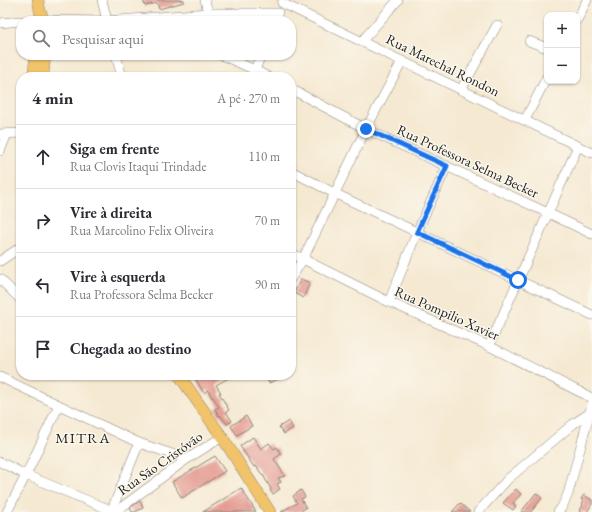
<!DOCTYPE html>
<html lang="pt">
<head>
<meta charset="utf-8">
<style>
  :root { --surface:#fff; --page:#f2f2f3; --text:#2b2b33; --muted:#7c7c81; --line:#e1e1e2 }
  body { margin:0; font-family:"EB Garamond",serif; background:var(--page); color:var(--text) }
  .controls { position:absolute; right:12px; top:12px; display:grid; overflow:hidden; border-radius:8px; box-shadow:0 1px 3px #0004 }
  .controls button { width:36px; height:36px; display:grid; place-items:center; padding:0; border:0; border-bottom:1px solid var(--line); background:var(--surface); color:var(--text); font:20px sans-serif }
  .stop { position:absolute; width:12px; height:12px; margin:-9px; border:3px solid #1a73e8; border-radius:50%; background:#fff }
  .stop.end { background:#1a73e8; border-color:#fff; box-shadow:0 1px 4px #0008 }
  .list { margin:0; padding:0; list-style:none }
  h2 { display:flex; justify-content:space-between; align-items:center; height:52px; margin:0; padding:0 16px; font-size:17px }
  h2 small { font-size:13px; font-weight:400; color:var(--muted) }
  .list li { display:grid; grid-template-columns:26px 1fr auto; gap:12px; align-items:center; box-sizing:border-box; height:64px; padding:0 16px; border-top:1px solid var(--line) }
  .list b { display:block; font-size:15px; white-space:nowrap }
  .list p { margin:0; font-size:13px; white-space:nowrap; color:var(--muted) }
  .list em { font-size:13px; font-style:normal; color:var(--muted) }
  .icon { flex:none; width:22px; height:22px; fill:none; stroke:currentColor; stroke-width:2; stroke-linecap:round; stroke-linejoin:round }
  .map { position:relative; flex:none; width:592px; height:512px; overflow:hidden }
  .search { position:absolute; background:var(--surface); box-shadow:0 1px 3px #0004; left:16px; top:16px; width:280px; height:44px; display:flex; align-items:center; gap:10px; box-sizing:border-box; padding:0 14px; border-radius:16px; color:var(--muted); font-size:15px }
  .panel { position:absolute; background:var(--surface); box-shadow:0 1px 3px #0004; left:16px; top:72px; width:280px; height:308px; border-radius:16px }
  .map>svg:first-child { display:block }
  .building { fill:#e3978e }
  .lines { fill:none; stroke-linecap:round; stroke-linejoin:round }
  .minor-casing { stroke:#888277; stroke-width:10 }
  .major-casing { stroke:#888277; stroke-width:12 }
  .minor { stroke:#fff; stroke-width:9 }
  .major { stroke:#f1c36a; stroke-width:11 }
  .route { stroke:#1a73e8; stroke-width:5 }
  .labels { text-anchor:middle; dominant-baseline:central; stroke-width:3; stroke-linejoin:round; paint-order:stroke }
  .street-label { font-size:14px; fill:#1c1c1c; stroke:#fbf7ec }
  .neighbourhood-label { font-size:15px; letter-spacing:1px; fill:#1c1c1c; stroke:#fbf7ec }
</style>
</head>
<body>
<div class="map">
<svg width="592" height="512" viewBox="0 0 592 512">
  <rect width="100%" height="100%" fill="#fbf7ec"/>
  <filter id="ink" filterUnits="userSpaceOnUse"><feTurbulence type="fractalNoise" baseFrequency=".025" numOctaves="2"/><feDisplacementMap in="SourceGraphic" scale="8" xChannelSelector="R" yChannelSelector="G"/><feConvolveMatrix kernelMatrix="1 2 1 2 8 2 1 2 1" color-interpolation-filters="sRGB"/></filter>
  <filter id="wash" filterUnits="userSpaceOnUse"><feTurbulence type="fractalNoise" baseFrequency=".012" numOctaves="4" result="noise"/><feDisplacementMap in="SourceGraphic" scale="16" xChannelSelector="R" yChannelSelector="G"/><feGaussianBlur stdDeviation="0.9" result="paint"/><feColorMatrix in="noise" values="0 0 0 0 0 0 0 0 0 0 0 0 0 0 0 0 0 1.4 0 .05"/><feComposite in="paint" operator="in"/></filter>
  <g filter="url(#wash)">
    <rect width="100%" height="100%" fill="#f5e9d2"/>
    <g id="blocks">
      <g class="building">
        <polygon points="143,0 184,0 184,2 159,9 157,3 145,6"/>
        <polygon points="301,279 310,283 303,298 294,293"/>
        <polygon points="193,375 234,375 216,385 221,393 219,393 229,410 226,412 232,421 227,424 220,415 219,416 215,409 219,407 213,397 212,398 208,390 204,393"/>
        <polygon points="267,375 288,375 269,383"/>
        <polygon points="246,416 252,426 237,435 231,426"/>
        <polygon points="289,421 293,428 284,434 279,427"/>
        <polygon points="253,437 261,449 269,443 274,449 277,447 281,454 274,459 285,476 278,478 281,482 277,484 280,489 273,494 270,490 271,489 263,475 263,476 256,466 254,467 240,446"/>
        <polygon points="215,456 225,471 182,498 172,482"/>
        <polygon points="241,488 256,512 203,512"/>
        <polygon points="516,489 521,494 513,503 516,506 513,510 503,503"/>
        <polygon points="301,490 305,497 301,499 306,508 298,512 281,512 297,503 293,496"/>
        <polygon points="536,493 542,498 531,512 521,512"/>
        <polygon points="584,495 592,500 592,504 587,512 579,512 583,505 582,504 584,501 581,499"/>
        <polygon points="140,501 143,508 135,512 132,512 130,508"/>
        <polygon points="460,503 470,512 452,512"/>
      </g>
    </g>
  </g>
  <g filter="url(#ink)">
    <use href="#blocks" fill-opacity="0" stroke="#888277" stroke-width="1"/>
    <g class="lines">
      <defs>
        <g id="minor">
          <polyline points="102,0 107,21"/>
          <polyline points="205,0 208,13 208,21"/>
          <polyline points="282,3 592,153"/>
          <polyline points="577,20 587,0"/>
          <polyline points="29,21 44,20 105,21"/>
          <polyline points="107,21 208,13 278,13"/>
          <polyline points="0,23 21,21"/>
          <polyline points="362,41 398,0"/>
          <polyline points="529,41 547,48"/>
          <polyline points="116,55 122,77"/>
          <polyline points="221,55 255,70 268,77"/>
          <polyline points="252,77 261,55"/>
          <polyline points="291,89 366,129 548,213 592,234"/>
          <polyline points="461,90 497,25"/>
          <polyline points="525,120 547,77"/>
          <polyline points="0,134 21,133"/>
          <polyline points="0,151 7,134"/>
          <polyline points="291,171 334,193 592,315"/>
          <polyline points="291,253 389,302 489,346 592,398"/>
          <polyline points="0,261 21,247"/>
          <polyline points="291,278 303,259 366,129 402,61"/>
          <polyline points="0,279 21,300"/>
          <polyline points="389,302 417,232 447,166"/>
          <polyline points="489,346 578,146"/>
          <polyline points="0,377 139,443 187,459"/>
          <polyline points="0,462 26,475 115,512"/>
          <polyline points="7,512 26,475 59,405"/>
          <polyline points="111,512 139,443"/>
          <polyline points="115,512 187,459 222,437"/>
          <polyline points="478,512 508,479 573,424 590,413"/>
          <polyline points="558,512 562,507 568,494 592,404"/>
        </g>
        <g id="major">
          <polyline points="38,0 40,11 44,21"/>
          <polyline points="33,77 36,55"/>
          <polyline points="43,77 45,55"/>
          <polyline points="179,375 222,437 270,512"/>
        </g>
      </defs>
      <use href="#minor" class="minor-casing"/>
      <use href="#major" class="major-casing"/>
      <use href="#minor" class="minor"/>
      <use href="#major" class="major"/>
    </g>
  </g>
  <g class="lines" filter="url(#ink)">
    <polyline class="route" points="366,129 447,166 417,232 518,280"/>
  </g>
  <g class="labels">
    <g class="street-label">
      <text transform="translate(443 65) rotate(26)">Rua Marechal Rondon</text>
      <text transform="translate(468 161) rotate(25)">Rua Professora Selma Becker</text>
      <text transform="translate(447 313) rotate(24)">Rua Pompilio Xavier</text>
      <text transform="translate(160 463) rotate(-35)">Rua São Cristóvão</text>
    </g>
    <g class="neighbourhood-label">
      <text x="83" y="437">MITRA</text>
    </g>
  </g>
</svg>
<div class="controls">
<button>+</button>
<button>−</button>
</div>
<div class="stop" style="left:518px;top:280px"></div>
<div class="stop end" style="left:366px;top:129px"></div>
<div class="search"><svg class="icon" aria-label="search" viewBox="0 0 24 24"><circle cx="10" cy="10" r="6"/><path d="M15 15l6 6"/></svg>Pesquisar aqui</div>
<section class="panel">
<h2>4 min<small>A pé · 270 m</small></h2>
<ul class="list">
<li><svg class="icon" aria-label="ahead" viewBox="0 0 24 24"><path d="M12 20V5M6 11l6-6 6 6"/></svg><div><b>Siga em frente</b><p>Rua Clovis Itaqui Trindade</p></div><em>110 m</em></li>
<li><svg class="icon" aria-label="right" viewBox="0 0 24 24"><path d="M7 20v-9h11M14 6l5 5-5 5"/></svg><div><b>Vire à direita</b><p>Rua Marcolino Felix Oliveira</p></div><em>70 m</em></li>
<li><svg class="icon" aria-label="left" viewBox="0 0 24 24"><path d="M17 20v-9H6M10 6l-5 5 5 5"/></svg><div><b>Vire à esquerda</b><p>Rua Professora Selma Becker</p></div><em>90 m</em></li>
<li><svg class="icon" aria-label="arrive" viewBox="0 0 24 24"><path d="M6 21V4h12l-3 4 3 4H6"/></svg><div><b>Chegada ao destino</b></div></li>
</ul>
</section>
</div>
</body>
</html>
